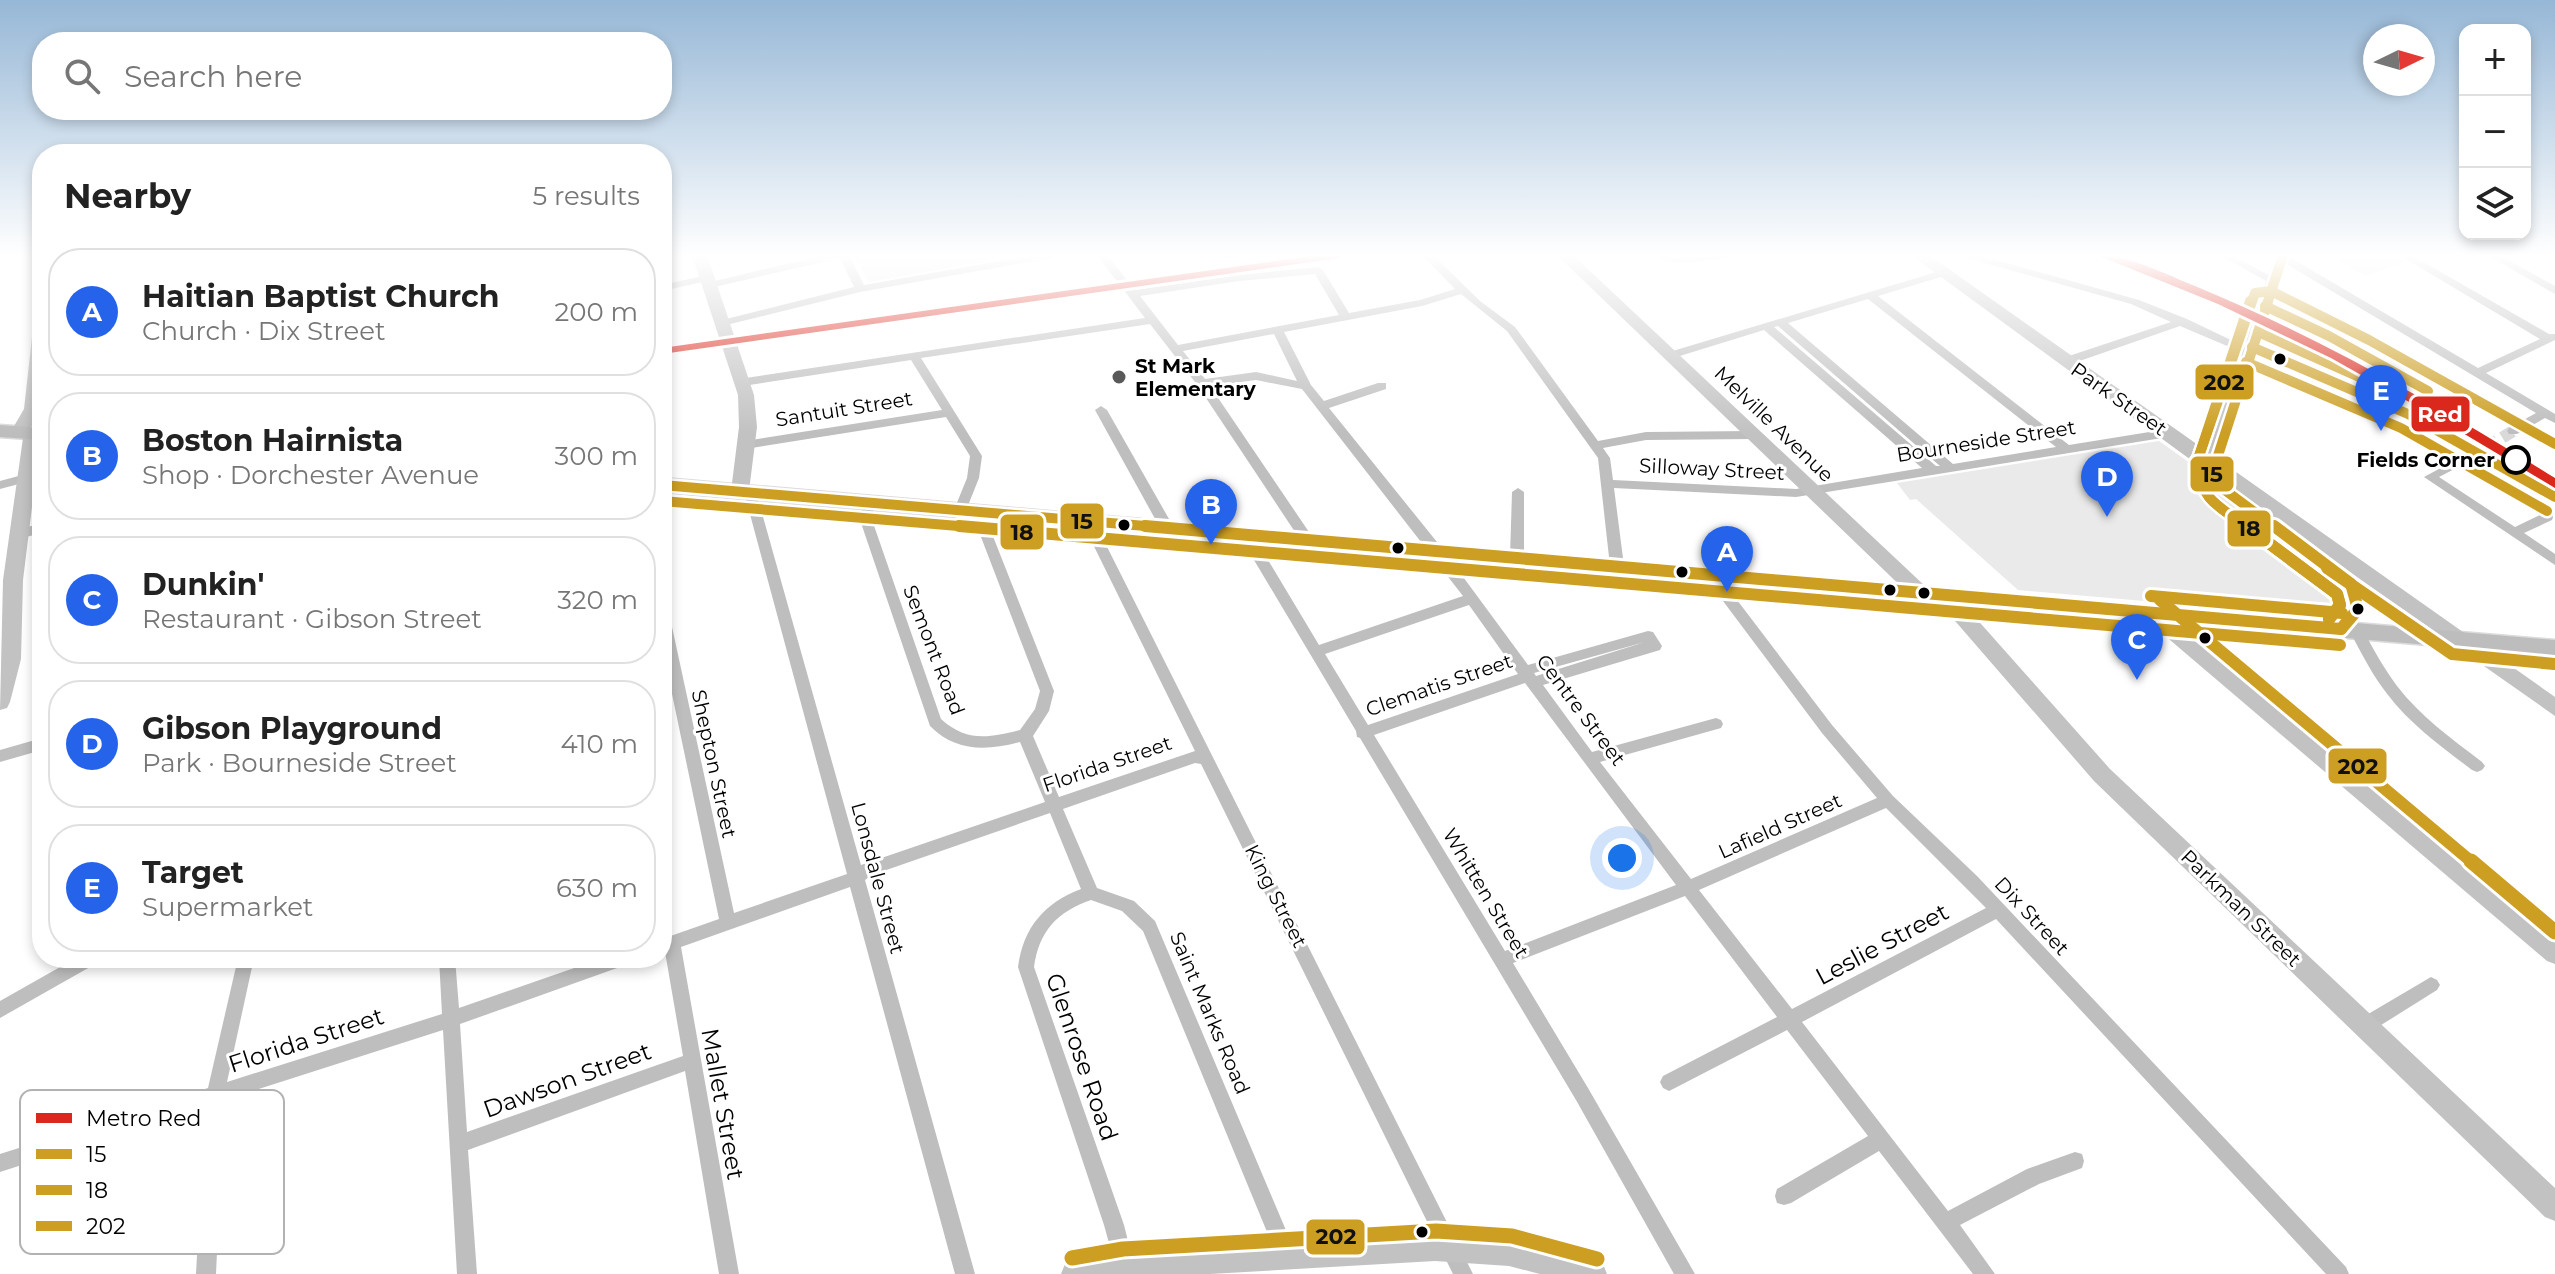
<!DOCTYPE html>
<html lang="en">
<head>
<meta charset="utf-8">
<style>
  :root { --surface:#fff; --page:#f6f6f6; --text:#222; --muted:#767676; --line:#e0e0e0; --accent:#2563eb }
  body { margin:0; font-family:Montserrat,sans-serif; background:var(--page); color:var(--text) }
  .controls { position:absolute; right:24px; top:24px; display:grid; overflow:hidden; border-radius:16px; box-shadow:0 4px 12px #0003 }
  .controls button { width:72px; height:72px; display:grid; place-items:center; padding:0; border:0; border-bottom:2px solid var(--line); background:var(--surface); color:var(--text); font:40px sans-serif }
  .compass { position:absolute; left:2363px; top:24px; width:72px; height:72px; border-radius:50%; background:var(--surface); box-shadow:0 4px 12px #0003; rotate:85deg }
  .you { position:absolute; left:1622px; top:858px; width:28px; height:28px; margin:-20px; border:6px solid #fff; border-radius:50%; background:#1a73e8; box-shadow:0 0 0 12px #1a73e833 }
  .badge { display:grid; place-items:center; width:52px; height:52px; border-radius:50%; background:var(--accent); color:#fff; font-size:26px; font-weight:700 }
  .pin { position:absolute; translate:-50% -66px; filter:drop-shadow(0 2px 4px #0008) }
  .pin::after { content:''; position:absolute; top:42px; width:28px; height:24px; background:inherit; clip-path:polygon(0 0,100% 0,50% 100%) }
  .list { margin:0; padding:0; list-style:none }
  h2 { display:flex; justify-content:space-between; align-items:center; height:104px; margin:0; padding:0 32px; font-size:34px }
  h2 small { font-size:26px; font-weight:400; color:var(--muted) }
  .list li { display:grid; grid-template-columns:52px 1fr auto; gap:24px; align-items:center; box-sizing:border-box; height:128px; margin:0 16px 16px; padding:0 16px; border:2px solid var(--line); border-radius:32px }
  .list b { display:block; font-size:30px; white-space:nowrap }
  .list p { margin:0; font-size:26px; white-space:nowrap; color:var(--muted) }
  .list em { font-size:26px; font-style:normal; color:var(--muted) }
  .icon { flex:none; width:44px; height:44px; fill:none; stroke:currentColor; stroke-width:2; stroke-linecap:round; stroke-linejoin:round }
  .map { position:relative; flex:none; width:2555px; height:1274px; overflow:hidden }
  .search { position:absolute; background:var(--surface); box-shadow:0 4px 12px #0003; left:32px; top:32px; width:640px; height:88px; display:flex; align-items:center; gap:20px; box-sizing:border-box; padding:0 28px; border-radius:32px; color:var(--muted); font-size:30px }
  .panel { position:absolute; background:var(--surface); box-shadow:0 4px 12px #0003; left:32px; top:144px; width:640px; height:824px; border-radius:32px }
  .map>svg:first-child { display:block }
  .green { fill:#eaeaea }
  .lines { fill:none; stroke-linecap:round; stroke-linejoin:round }
  .street-tunnel { stroke:#d9d9d9; stroke-width:12; stroke-dasharray:12 6; stroke-linecap:butt }
  .primary-casing { stroke:#dbdbdb; stroke-width:3 }
  .street { fill:#bebebe; fill-rule:evenodd }
  .secondary { fill:#c2c2c2; fill-rule:evenodd }
  .primary { fill:#bdbdbd; fill-rule:evenodd }
  .bus-1-far1-casing { stroke:#fff; stroke-width:15 }
  .bus-1-casing { stroke:#fff; stroke-width:18 }
  .bus-2-far1-casing { stroke:#fff; stroke-width:15 }
  .bus-2-casing { stroke:#fff; stroke-width:18 }
  .bus-3-far2-casing { stroke:#fff; stroke-width:15 }
  .bus-3-far1-casing { stroke:#fff; stroke-width:18 }
  .bus-3-casing { stroke:#fff; stroke-width:21 }
  .bus-1-far1 { stroke:#cc9f23; stroke-width:10 }
  .bus-1 { stroke:#cc9f23; stroke-width:12 }
  .bus-2-far1 { stroke:#cc9f23; stroke-width:10 }
  .bus-2 { stroke:#cc9f23; stroke-width:12 }
  .bus-3-far2 { stroke:#cc9f23; stroke-width:10 }
  .bus-3-far1 { stroke:#cc9f23; stroke-width:12 }
  .bus-3 { stroke:#cc9f23; stroke-width:15 }
  .metro-1-casing { stroke:#fff; stroke-width:6 }
  .metro-1 { fill:#da291c; fill-rule:evenodd }
  .bus-dot { fill:#000; stroke:#fff; stroke-width:3 }
  .poi-dot { fill:#595959; stroke:#fff; stroke-width:3 }
  .stop-dot { fill:#fff; stroke:#000; stroke-width:4 }
  .labels { text-anchor:middle; dominant-baseline:central; stroke-width:6; stroke-linejoin:round; paint-order:stroke }
  .poi-label { font-size:20px; font-weight:bold; fill:#000; stroke:#fff; text-anchor:start }
  .street-label { font-size:20px; fill:#000; stroke:#fff }
  .stop-label { font-size:20px; font-weight:bold; fill:#000; stroke:#fff; text-anchor:end }
  .near-street-label { font-size:24px; fill:#000; stroke:#fff }
  .key { fill:#fff; stroke:#b2b2b2; stroke-width:2 }
  .key-label { font-size:22px; fill:#000 }
  .line-badge { stroke:#fff; stroke-width:3 }
  .badge-label { font-size:22px; text-anchor:middle; font-weight:bold; fill:#fff }
  .pale-badge-label { font-size:22px; text-anchor:middle; font-weight:bold; fill:#111 }
</style>
</head>
<body>
<div class="map">
<svg width="2555" height="1274" viewBox="0 0 2555 1274">
  <rect width="100%" height="100%" fill="#fff"/>
  <g class="green">
    <polygon points="853,255 997,255 999,259 869,282"/>
    <polygon points="2328,255 2392,255 2405,262 2365,276"/>
    <polygon points="2159,441 2197,468 2201,480 2335,576 2347,592 2345,608 2336,614 2317,616 2018,590 1916,499 1910,500 1897,483"/>
  </g>
  <g class="lines">
    <polyline class="street-tunnel" points="2487,447 2513,431"/>
    <defs>
      <g id="primary">
        <polygon points="0,425 42,428 42,440 0,437"/>
        <polygon points="662,478 2555,640 2555,656 662,492"/>
      </g>
    </defs>
    <use href="#primary" class="primary-casing"/>
    <g class="street">
      <polygon points="825,255 849,255 864,285 1034,255 1056,255 1051,258 860,292 722,326 716,323 718,321 854,287 840,258 710,288 705,285 706,283"/>
      <path d="M1097 255H1107L1135 290 1239 275 1318 267 1323 270 1349 313 1420 300 1455 289 1422 255H1433L1480 301 1515 327 1598 441 1646 432 1753 431 1759 435 1753 439 1646 440 1603 448 1610 458 1613 480 1796 489 1922 468 1764 330 1670 359 1664 355 1666 353 1943 270 1947 271V275L1878 296 2069 445 2168 429 2172 430 2174 433 2172 436 2168 437 1796 497 1614 488 1624 566 1617 571 1610 566 1598 458 1507 331 1461 294 1422 306 1284 332 1311 385 1324 401 1378 383H1386V389L1329 408 1441 547 1528 665 1648 631 1653 632 1662 646 1660 650 1543 685 1592 752 1716 718 1721 720 1723 724 1721 728 1600 762 1691 879 1877 798 1822 733 1705 577 1703 574 1710 569 1715 571 1832 725 1893 796 1977 876 2346 1267 2349 1274H2326L1996 919 1802 1022 1948 1211 2027 1169 2075 1152 2082 1154 2084 1161 2082 1168 2039 1184 1960 1225 1995 1274H1973L1879 1151 1791 1203 1784 1205 1777 1203 1775 1196 1777 1189 1868 1136 1787 1030 1675 1088 1669 1091 1663 1088 1660 1082 1663 1076 1777 1017 1685 896 1513 963 1588 1088 1695 1274H1674L1576 1100 1360 738 1357 737 1356 731 1251 555 1248 534 1255 529 1262 534 1265 555 1319 645 1463 596 1302 389 1256 380 1210 386 1311 535 1313 538 1306 543 1301 541 1198 386 1150 324 921 358 982 456 979 478 965 513 960 514 954 510 967 478 970 456 946 417 745 449 739 445 745 441 942 410 911 360 743 386 737 382 739 379 1145 318ZM1315 274 1339 315 1178 345 1140 296 1239 281ZM1868 299 2056 447 1953 464 1788 323ZM1778 326 1940 466H1936L1774 327ZM1274 334 1297 381 1256 372 1205 379 1183 351ZM1469 605 1518 674 1368 725 1325 654ZM1645 642 1536 676 1534 673ZM1525 683 1676 885 1505 951 1374 735ZM1886 808 1986 908 1792 1009 1699 890Z"/>
      <polygon points="1224,255 1234,255 1235,256 1230,259"/>
      <path d="M1654 255 1689 257 1731 255 1726 258C1703 261 1673 268 1654 255Z"/>
      <polygon points="1962,255 1978,255 2139,300 2187,319 2256,352 2254,354 2246,354 2180,326 2071,364 2063,364 2063,358 2171,322 2131,304 1963,257"/>
      <polygon points="2219,255 2232,255 2279,281 2274,284 2270,283"/>
      <polygon points="2278,255 2286,255 2478,368 2540,339 2399,255 2411,255 2549,334 2555,334 2555,340 2486,373 2555,414 2555,423 2545,418 2517,434 2509,434 2507,431 2509,428 2536,413 2278,259"/>
      <polygon points="2487,255 2499,255 2555,286 2555,294"/>
      <polygon points="707,275 711,276 711,280 662,291 662,285"/>
      <polygon points="1101,406 1107,410 1173,526 1171,529 1166,530 1159,526 1095,410"/>
      <polygon points="2487,443 2491,444 2493,447 2491,450 2439,477 2515,527 2542,514 2552,514 2553,517 2552,520 2524,533 2555,554 2555,565 2424,477"/>
      <polygon points="26,474 32,478 30,481 0,489 0,481"/>
      <path d="M750 488 756 492 861 865 1045 802 1020 742C986 751 956 752 930 726L859 517 866 499 871 498 877 502 871 517 941 719C966 742 989 738 1020 730L1035 709 1040 691 971 511 977 507 983 511 1054 691 1049 711 1033 736 1059 797 1195 751 1081 520 1087 516 1092 517 1473 1274H1453L1201 764 1195 763 1063 809 1097 888 1134 901 1155 921 1296 1254 1293 1261 1286 1264 1279 1261 1143 931 1122 911 1091 900C1057 912 1039 931 1034 967L1124 1225 1134 1265 1131 1272 1126 1274 1117 1272 1104 1225 1018 967C1023 928 1044 903 1081 889L1050 813 872 875 865 880 975 1274H955L850 887 681 947 739 1274H719L685 1071 468 1150 477 1274H457L443 1030 224 1100 216 1274H196L205 1106 0 1172V1154L208 1088 238 958H254L227 1082 442 1014 439 958H455L459 1008 603 958H633L631 963 460 1024 467 1132 683 1056 665 952 662 953V939L719 919 662 646V608L669 613 734 913 847 874 744 492Z"/>
      <polygon points="1518,488 1524,492 1524,557 1517,562 1510,557 1512,492"/>
      <polygon points="42,523 42,533 18,539 11,534 13,531"/>
      <path d="M2356 625 2361 626C2372 647 2383 667 2397 686 2420 716 2452 739 2482 762L2485 766 2482 770 2477 772 2472 770C2442 747 2411 725 2388 695 2372 675 2361 652 2349 630Z"/>
      <polygon points="42,738 42,750 0,762 0,750"/>
      <polygon points="76,958 99,958 97,963 0,1018 0,1001"/>
      <polygon points="2431,977 2437,980 2440,985 2437,990 2370,1032 2364,1034 2358,1032 2355,1026 2358,1020"/>
    </g>
    <g class="secondary">
      <polygon points="692,255 707,255 754,395 757,427 749,491 740,497 731,491 739,427 738,395"/>
      <polygon points="1557,255 1573,255 1926,587 1929,592 1926,597 1912,597"/>
      <polygon points="1911,255 1929,255 2208,452 2275,255 2290,255 2222,462 2555,697 2555,716 2206,471"/>
      <polygon points="42,314 42,409 30,429 41,434 23,580 21,659 10,702 7,708 0,710 3,580 23,438 13,437 10,433 24,409 34,319"/>
      <polygon points="1943,587 1950,589 2110,769 2555,1188 2555,1221 2545,1217 2094,781 1936,599 1933,594 1936,589"/>
      <polygon points="2150,605 2157,607 2555,938 2555,964 2547,961 2143,617 2140,612 2143,607"/>
      <polygon points="1435,1233 1509,1238 1593,1260 1603,1264 1607,1274 1540,1274 1509,1266 1435,1261 1210,1274 1061,1274 1065,1264 1124,1251"/>
    </g>
    <use href="#primary" class="primary"/>
    <defs>
      <g id="bus-1-far1">
        <polyline points="2265,306 2329,336 2428,391"/>
        <polyline points="2252,347 2408,414 2555,497"/>
        <polyline points="662,485 1169,528"/>
        <polyline points="2276,528 2222,488 2212,474 2283,255"/>
      </g>
      <g id="bus-1">
        <polyline points="1145,526 2341,629"/>
        <polyline points="2274,526 2351,584 2358,609 2341,629"/>
      </g>
      <g id="bus-2-far1">
        <polyline points="2258,320 2322,350 2420,405"/>
        <polyline points="2246,362 2401,428 2547,511"/>
        <polyline points="662,501 982,528"/>
        <path d="M2249 528C2221 508 2199 500 2197 462L2250 301"/>
      </g>
      <g id="bus-2">
        <polyline points="959,526 2340,645"/>
        <polyline points="2246,526 2337,594 2340,605 2329,619"/>
        <polyline points="2327,568 2452,654 2554,664"/>
      </g>
      <g id="bus-3-far2">
        <polyline points="2258,332 2420,404"/>
        <path d="M2249 528C2221 508 2199 500 2197 462L2255 293 2271 291 2369 340 2555 444"/>
      </g>
      <g id="bus-3-far1">
        <polyline points="2246,526 2337,594 2340,605 2329,619"/>
        <polyline points="2151,596 2342,613"/>
        <polyline points="2160,600 2473,863"/>
      </g>
      <g id="bus-3">
        <polyline points="2471,861 2555,932"/>
        <polyline points="1072,1258 1123,1249 1436,1231 1512,1236 1597,1259"/>
      </g>
    </defs>
    <use href="#bus-1-far1" class="bus-1-far1-casing"/>
    <use href="#bus-1" class="bus-1-casing"/>
    <use href="#bus-2-far1" class="bus-2-far1-casing"/>
    <use href="#bus-2" class="bus-2-casing"/>
    <use href="#bus-3-far2" class="bus-3-far2-casing"/>
    <use href="#bus-3-far1" class="bus-3-far1-casing"/>
    <use href="#bus-3" class="bus-3-casing"/>
    <use href="#bus-1-far1" class="bus-1-far1"/>
    <use href="#bus-1" class="bus-1"/>
    <use href="#bus-2-far1" class="bus-2-far1"/>
    <use href="#bus-2" class="bus-2"/>
    <use href="#bus-3-far2" class="bus-3-far2"/>
    <use href="#bus-3-far1" class="bus-3-far1"/>
    <use href="#bus-3" class="bus-3"/>
    <defs>
      <g id="metro-1">
        <polygon points="1318,255 1344,255 1339,258 662,354 662,348"/>
        <path d="M2097 255C2129 255 2165 274 2195 286 2321 338 2439 406 2555 478V488L2441 420 2331 358 2218 304Z"/>
      </g>
    </defs>
    <use href="#metro-1" class="metro-1-casing"/>
    <use href="#metro-1" class="metro-1"/>
  </g>
  <linearGradient id="sky" x2="0" y2="1"><stop stop-color="#96b7d6"/><stop offset="0.59" stop-color="#fff"/><stop offset="1" stop-color="#fff" stop-opacity="0"/></linearGradient>
  <rect width="2555" height="433" fill="url(#sky)"/>
  <g class="bus-dot">
    <circle cx="2280" cy="359" r="7"/>
    <circle cx="1124" cy="525" r="7"/>
    <circle cx="1398" cy="548" r="7"/>
    <circle cx="1682" cy="572" r="7"/>
    <circle cx="1890" cy="590" r="7"/>
    <circle cx="1924" cy="593" r="7"/>
    <circle cx="2358" cy="609" r="7"/>
    <circle cx="2205" cy="638" r="7"/>
    <circle cx="1422" cy="1232" r="7"/>
  </g>
  <circle class="poi-dot" cx="1119" cy="377" r="8"/>
  <circle class="stop-dot" cx="2516" cy="460" r="13"/>
  <g class="labels">
    <g class="poi-label">
      <text x="1135" y="366">St Mark<tspan x="1135" dy="23">Elementary</tspan></text>
    </g>
    <g class="street-label">
      <text transform="translate(2119 399) rotate(35)">Park Street</text>
      <text transform="translate(844 409) rotate(-9)">Santuit Street</text>
      <text transform="translate(1774 424) rotate(44)">Melville Avenue</text>
      <text transform="translate(1986 441) rotate(-9)">Bourneside Street</text>
      <text transform="translate(1712 469) rotate(3)">Silloway Street</text>
      <text transform="translate(934 650) rotate(69)">Semont Road</text>
      <text transform="translate(1439 685) rotate(-19)">Clematis Street</text>
      <text transform="translate(1581 710) rotate(53)">Centre Street</text>
      <text transform="translate(714 764) rotate(78)">Shepton Street</text>
      <text transform="translate(1107 764) rotate(-19)">Florida Street</text>
      <text transform="translate(1780 826) rotate(-24)">Lafield Street</text>
      <text transform="translate(878 878) rotate(75)">Lonsdale Street</text>
      <text transform="translate(1486 893) rotate(59)">Whitten Street</text>
      <text transform="translate(1276 896) rotate(63)">King Street</text>
      <text transform="translate(2241 908) rotate(44)">Parkman Street</text>
      <text transform="translate(2032 916) rotate(47)">Dix Street</text>
      <text transform="translate(1210 1013) rotate(67)">Saint Marks Road</text>
    </g>
    <g class="stop-label">
      <text x="2495" y="460">Fields Corner</text>
    </g>
    <g class="near-street-label">
      <text transform="translate(1882 944) rotate(-28)">Leslie Street</text>
      <text transform="translate(306 1040) rotate(-18)">Florida Street</text>
      <text transform="translate(1082 1057) rotate(71)">Glenrose Road</text>
      <text transform="translate(567 1080) rotate(-20)">Dawson Street</text>
      <text transform="translate(723 1104) rotate(80)">Mallet Street</text>
    </g>
  </g>
  <rect x="20" y="1090" width="264" height="164" rx="12" class="key"/>
  <rect x="36" y="1113" width="36" height="10" fill="#da291c"/>
  <rect x="36" y="1149" width="36" height="10" fill="#cc9f23"/>
  <rect x="36" y="1185" width="36" height="10" fill="#cc9f23"/>
  <rect x="36" y="1221" width="36" height="10" fill="#cc9f23"/>
  <g class="key-label">
    <text x="86" y="1126">Metro Red</text>
    <text x="86" y="1162">15</text>
    <text x="86" y="1198">18</text>
    <text x="86" y="1234">202</text>
  </g>
  <g class="line-badge">
    <rect x="2194" y="363" width="61" height="38" rx="8" fill="#cc9f23"/>
    <rect x="2410" y="395" width="61" height="38" rx="8" fill="#da291c"/>
    <rect x="2189" y="455" width="46" height="38" rx="8" fill="#cc9f23"/>
    <rect x="1059" y="502" width="46" height="38" rx="8" fill="#cc9f23"/>
    <rect x="2226" y="509" width="46" height="39" rx="8" fill="#cc9f23"/>
    <rect x="999" y="513" width="46" height="38" rx="8" fill="#cc9f23"/>
    <rect x="2327" y="747" width="61" height="38" rx="8" fill="#cc9f23"/>
    <rect x="1305" y="1218" width="61" height="38" rx="8" fill="#cc9f23"/>
  </g>
  <g class="badge-label">
    <text x="2440" y="422">Red</text>
  </g>
  <g class="pale-badge-label">
    <text x="2224" y="390">202</text>
    <text x="2212" y="482">15</text>
    <text x="1082" y="529">15</text>
    <text x="2249" y="536">18</text>
    <text x="1022" y="540">18</text>
    <text x="2358" y="774">202</text>
    <text x="1336" y="1244">202</text>
  </g>
</svg>
<div class="controls">
<button>+</button>
<button>−</button>
<button><svg class="icon" aria-label="layers" viewBox="0 0 24 24"><path d="M12 4l9 5-9 5-9-5zM3 14l9 5 9-5"/></svg></button>
</div>
<svg class="compass" viewBox="-18 -18 36 36"><path d="M0-13l5 13h-10z" fill="#e53935"/><path d="M0 13l5-13h-10z" fill="#767676"/></svg>
<div class="you"></div>
<div class="pin badge" style="left:1727px;top:592px">A</div>
<div class="pin badge" style="left:1211px;top:545px">B</div>
<div class="pin badge" style="left:2137px;top:680px">C</div>
<div class="pin badge" style="left:2107px;top:517px">D</div>
<div class="pin badge" style="left:2381px;top:431px">E</div>
<div class="search"><svg class="icon" aria-label="search" viewBox="0 0 24 24"><circle cx="10" cy="10" r="6"/><path d="M15 15l6 6"/></svg>Search here</div>
<section class="panel">
<h2>Nearby<small>5 results</small></h2>
<ul class="list">
<li><span class="badge">A</span><div><b>Haitian Baptist Church</b><p>Church · Dix Street</p></div><em>200 m</em></li>
<li><span class="badge">B</span><div><b>Boston Hairnista</b><p>Shop · Dorchester Avenue</p></div><em>300 m</em></li>
<li><span class="badge">C</span><div><b>Dunkin'</b><p>Restaurant · Gibson Street</p></div><em>320 m</em></li>
<li><span class="badge">D</span><div><b>Gibson Playground</b><p>Park · Bourneside Street</p></div><em>410 m</em></li>
<li><span class="badge">E</span><div><b>Target</b><p>Supermarket</p></div><em>630 m</em></li>
</ul>
</section>
</div>
</body>
</html>
